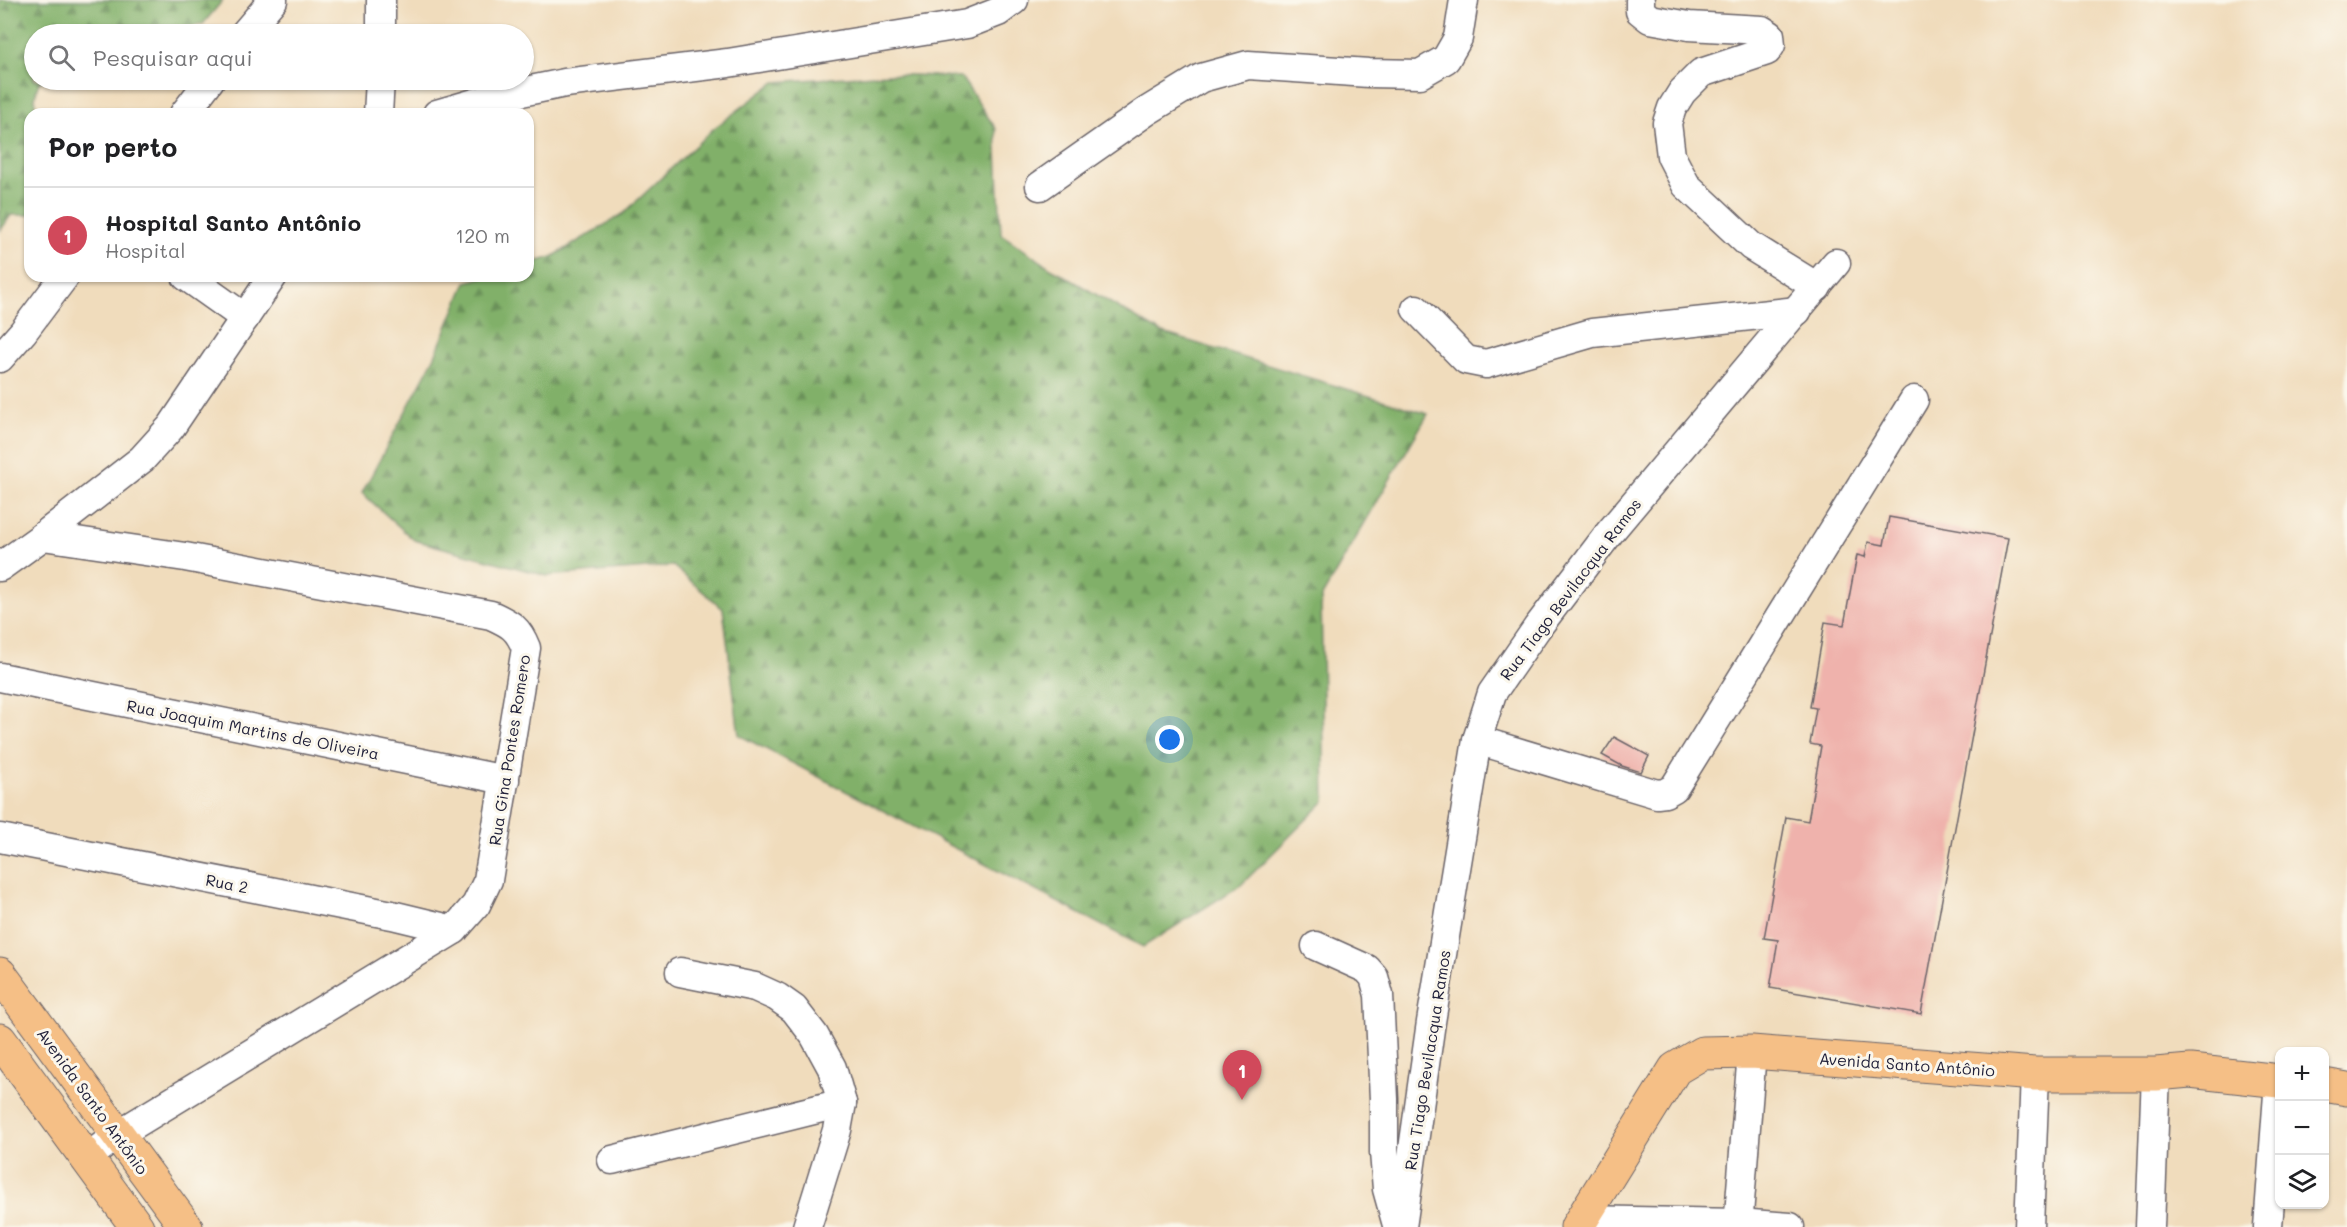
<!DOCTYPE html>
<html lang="pt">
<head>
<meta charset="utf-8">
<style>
  :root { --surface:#fff; --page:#f6f6f6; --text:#202124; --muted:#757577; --line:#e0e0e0; --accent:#d1495b }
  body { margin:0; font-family:Mali,sans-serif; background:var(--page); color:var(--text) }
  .controls { position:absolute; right:18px; bottom:18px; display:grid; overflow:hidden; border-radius:12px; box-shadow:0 2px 4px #0004 }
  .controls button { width:54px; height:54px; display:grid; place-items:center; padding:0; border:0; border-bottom:2px solid var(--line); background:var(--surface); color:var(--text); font:30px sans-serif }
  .you { position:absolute; left:1170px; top:740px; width:21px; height:21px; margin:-15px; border:4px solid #fff; border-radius:50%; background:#1a73e8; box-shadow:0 0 0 9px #1a73e833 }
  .badge { display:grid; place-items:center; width:39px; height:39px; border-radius:50%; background:var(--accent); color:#fff; font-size:20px; font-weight:700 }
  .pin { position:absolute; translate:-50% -50px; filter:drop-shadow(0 2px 3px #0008) }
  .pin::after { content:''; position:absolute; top:32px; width:21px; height:18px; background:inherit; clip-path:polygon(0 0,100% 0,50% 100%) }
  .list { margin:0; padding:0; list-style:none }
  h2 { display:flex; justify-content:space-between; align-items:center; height:78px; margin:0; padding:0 24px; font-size:26px }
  h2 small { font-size:20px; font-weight:400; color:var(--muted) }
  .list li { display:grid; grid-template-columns:39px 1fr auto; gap:18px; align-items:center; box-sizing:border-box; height:96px; padding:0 24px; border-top:2px solid var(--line) }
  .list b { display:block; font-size:22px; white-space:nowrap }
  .list p { margin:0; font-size:20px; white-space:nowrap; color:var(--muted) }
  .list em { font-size:20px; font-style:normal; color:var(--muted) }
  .icon { flex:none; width:33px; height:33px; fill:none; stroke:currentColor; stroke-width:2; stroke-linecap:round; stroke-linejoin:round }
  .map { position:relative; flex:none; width:2347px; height:1227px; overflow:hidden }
  .search { position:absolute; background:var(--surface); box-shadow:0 2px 4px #0004; left:24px; top:24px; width:510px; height:66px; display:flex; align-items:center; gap:15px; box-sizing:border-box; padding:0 21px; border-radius:33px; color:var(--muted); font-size:22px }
  .panel { position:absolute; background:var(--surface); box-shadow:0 2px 4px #0004; left:24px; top:108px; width:510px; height:174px; border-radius:18px }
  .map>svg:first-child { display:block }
  .forest { fill:url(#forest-firs); stroke:#526952; stroke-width:1.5 }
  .building { fill:#efb2ac }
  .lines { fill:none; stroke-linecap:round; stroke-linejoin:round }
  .minor-casing { stroke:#6a6368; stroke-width:31 }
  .major-casing { stroke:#6a6368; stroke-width:35 }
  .minor { stroke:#fff; stroke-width:28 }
  .major { stroke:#f5bf86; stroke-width:33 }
  .labels { text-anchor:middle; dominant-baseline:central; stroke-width:6; stroke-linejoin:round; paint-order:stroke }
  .street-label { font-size:16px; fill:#22223b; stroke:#fbf7ec }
</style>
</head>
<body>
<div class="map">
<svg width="2347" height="1227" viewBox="0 0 2347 1227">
  <defs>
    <pattern id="forest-firs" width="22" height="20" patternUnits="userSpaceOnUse" patternTransform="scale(1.5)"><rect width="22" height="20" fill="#81b069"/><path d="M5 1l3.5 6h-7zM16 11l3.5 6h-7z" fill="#698f58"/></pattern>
  </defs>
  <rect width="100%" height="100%" fill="#fbf7ec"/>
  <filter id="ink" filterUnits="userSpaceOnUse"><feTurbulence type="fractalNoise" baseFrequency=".0167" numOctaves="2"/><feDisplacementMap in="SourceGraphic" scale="12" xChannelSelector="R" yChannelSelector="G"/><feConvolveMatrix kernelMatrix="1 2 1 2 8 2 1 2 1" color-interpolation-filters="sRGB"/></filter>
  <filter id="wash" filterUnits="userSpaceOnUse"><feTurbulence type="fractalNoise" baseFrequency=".008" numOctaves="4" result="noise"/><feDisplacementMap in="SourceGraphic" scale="24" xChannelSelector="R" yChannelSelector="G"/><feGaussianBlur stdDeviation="1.35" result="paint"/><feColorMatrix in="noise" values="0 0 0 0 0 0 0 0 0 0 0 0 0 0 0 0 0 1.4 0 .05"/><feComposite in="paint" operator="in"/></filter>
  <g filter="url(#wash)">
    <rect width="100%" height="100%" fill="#f0dcbc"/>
    <g class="forest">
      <path d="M0 0H223L203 24H199L180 34H34V80H47L39 82C36 93 31 104 39 114H30V215H11L0 231Z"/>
      <polygon points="888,74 961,77 996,129 1001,234 1051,268 1160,332 1428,414 1321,598 1325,801 1241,885 1143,947 739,735 723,609 673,566 547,576 414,540 362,493 434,358 466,282 487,276 528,276 528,264 552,257 623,214 713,129 775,82"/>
    </g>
    <g id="blocks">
      <g class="building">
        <polygon points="1889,517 2008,538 1921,1014 1770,988 1778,940 1764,938 1786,817 1808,821 1821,746 1810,744 1816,708 1810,707 1825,622 1844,625 1857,555 1865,557 1868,542 1884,545"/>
        <polygon points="1614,737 1649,756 1641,772 1622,766 1602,755"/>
      </g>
    </g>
  </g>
  <g filter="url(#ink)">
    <use href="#blocks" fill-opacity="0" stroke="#6a6368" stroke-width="1.5"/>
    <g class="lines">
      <defs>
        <g id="minor">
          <polyline points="1640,0 1640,11 1650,19 1689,26 1762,30 1770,35 1771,45 1767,51 1701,73 1682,92 1672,108 1667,123 1671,156 1686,185 1751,246 1817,287"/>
          <polyline points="244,34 273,0"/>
          <polyline points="381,34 381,0"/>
          <polyline points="184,114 210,80"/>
          <polyline points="378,114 380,80"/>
          <polyline points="437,114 492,98 565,83 728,63 967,24 998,12 1014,0"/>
          <polyline points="1040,186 1147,111 1201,78 1248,65 1369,73 1420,74 1446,59 1458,38 1464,0"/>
          <polyline points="186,276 245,318"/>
          <polyline points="1416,309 1466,360 1486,364 1592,333 1797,311"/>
          <polyline points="0,358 23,332 65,276"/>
          <polyline points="43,536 142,459 171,427 273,276"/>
          <path d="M0 567 43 536 185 557 491 615C511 624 518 628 526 648L488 880 476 905 454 930 117 1135 87 1158"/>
          <polyline points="0,677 505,780"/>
          <polyline points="1477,740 1657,794 1665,793 1674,788 1914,400"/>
          <polyline points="0,838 392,915 454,930"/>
          <polyline points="1316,946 1367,969 1374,977 1379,995 1384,1099 1384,1152 1387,1189 1397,1225"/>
          <polyline points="680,972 755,987 777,997 794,1009 814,1035 832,1068 842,1103 837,1130 807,1227"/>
          <polyline points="612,1160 842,1103"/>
          <polyline points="1581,1220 1739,1223 1790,1227"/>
          <polyline points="1402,1227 1431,1022 1477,740 1492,693 1537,628 1610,532 1836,263"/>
          <polyline points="1738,1227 1752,1052"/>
          <polyline points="2029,1227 2035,1074"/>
          <polyline points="2150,1227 2156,1074"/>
          <polyline points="2268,1227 2279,1081"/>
        </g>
        <g id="major">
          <polyline points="0,974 186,1227"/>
          <polyline points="0,1040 137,1227"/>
          <polyline points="2324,1085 2347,1089"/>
          <polyline points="1577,1227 1675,1069 1702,1053 1752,1052 2035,1074 2156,1074 2190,1071 2280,1081"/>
        </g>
      </defs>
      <use href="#minor" class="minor-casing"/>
      <use href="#major" class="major-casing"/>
      <use href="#minor" class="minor"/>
      <use href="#major" class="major"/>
    </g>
  </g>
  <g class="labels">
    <g class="street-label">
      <text transform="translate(1570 589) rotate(-53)">Rua Tiago Bevilacqua Ramos</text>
      <text transform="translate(253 729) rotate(11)">Rua Joaquim Martins de Oliveira</text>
      <text transform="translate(509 750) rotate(-81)">Rua Gina Pontes Romero</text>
      <text transform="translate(227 883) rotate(11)">Rua 2</text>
      <text transform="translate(1427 1060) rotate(-81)">Rua Tiago Bevilacqua Ramos</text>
      <text transform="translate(1907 1064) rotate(4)">Avenida Santo Antônio</text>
      <text transform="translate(93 1101) rotate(54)">Avenida Santo Antônio</text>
    </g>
  </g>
</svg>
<div class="controls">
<button>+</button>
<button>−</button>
<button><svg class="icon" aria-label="layers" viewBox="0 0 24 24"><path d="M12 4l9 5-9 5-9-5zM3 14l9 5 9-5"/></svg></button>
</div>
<div class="you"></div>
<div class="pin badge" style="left:1242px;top:1100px">1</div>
<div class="search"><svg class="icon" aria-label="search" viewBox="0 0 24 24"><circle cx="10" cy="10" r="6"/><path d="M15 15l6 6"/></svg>Pesquisar aqui</div>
<section class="panel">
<h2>Por perto<small></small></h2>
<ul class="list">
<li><span class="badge">1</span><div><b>Hospital Santo Antônio</b><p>Hospital</p></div><em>120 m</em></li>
</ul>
</section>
</div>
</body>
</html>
